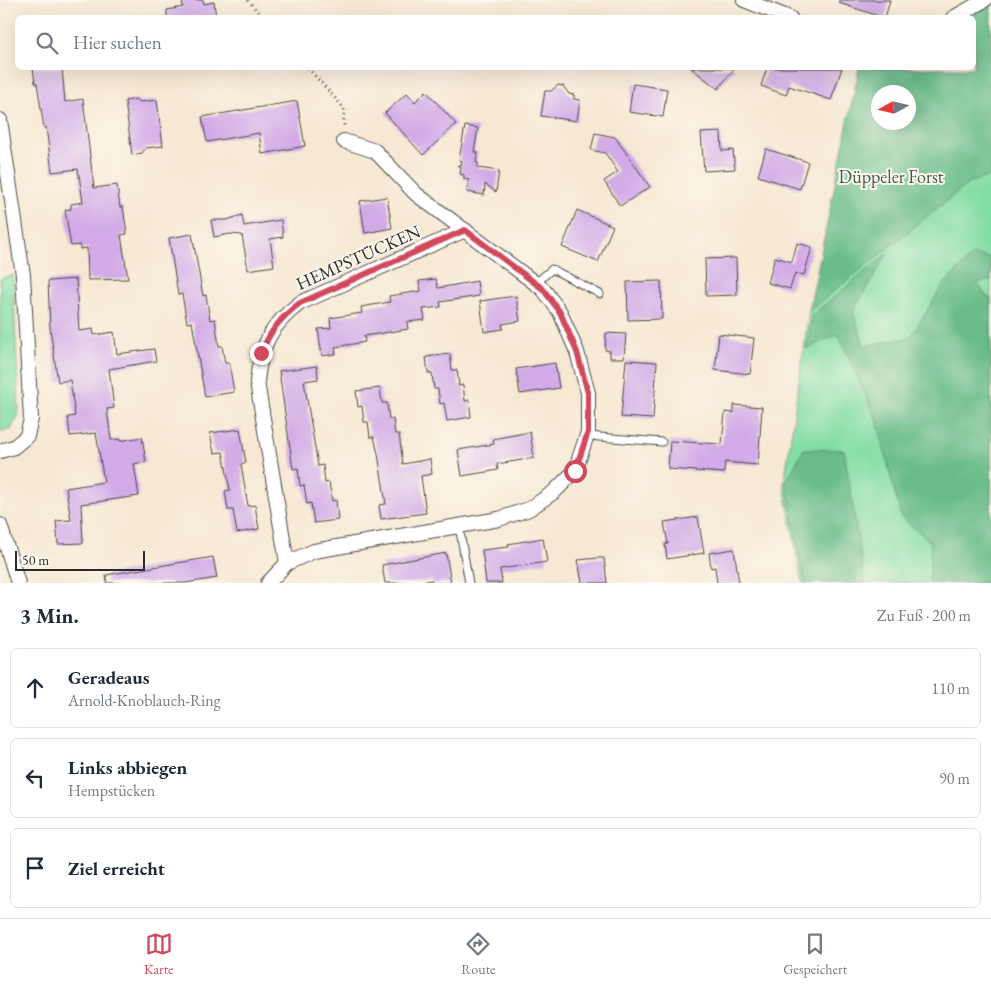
<!DOCTYPE html>
<html lang="de">
<head>
<meta charset="utf-8">
<style>
  :root { --surface:#fff; --page:#f2f2f3; --text:#1f2937; --muted:#747a83; --line:#e0e1e3; --accent:#d1495b }
  body { margin:0; font-family:"EB Garamond",serif; background:var(--page); color:var(--text) }
  .compass { position:absolute; left:871px; top:85px; width:45px; height:45px; border-radius:50%; background:var(--surface); box-shadow:0 5px 20px #0002; rotate:262deg }
  .scale { position:absolute; left:15px; bottom:12px; width:130px; box-sizing:border-box; padding-left:5px; border:2px solid #2b2b2b; border-top:0; font-size:14px; line-height:18px; white-space:nowrap; color:#2b2b2b; -webkit-text-stroke:4px #fbf7ec; paint-order:stroke }
  .stop { position:absolute; width:15px; height:15px; margin:-11px; border:4px solid #d1495b; border-radius:50%; background:#fff }
  .stop.end { background:#d1495b; border-color:#fff; box-shadow:0 1px 5px #0008 }
  .list { margin:0; padding:0; list-style:none }
  h2 { display:flex; justify-content:space-between; align-items:center; height:65px; margin:0; padding:0 20px; font-size:21px }
  h2 small { font-size:16px; font-weight:400; color:var(--muted) }
  .list li { display:grid; grid-template-columns:32px 1fr auto; gap:15px; align-items:center; box-sizing:border-box; height:80px; margin:0 10px 10px; padding:0 10px; border:1px solid var(--line); border-radius:8px }
  .list b { display:block; font-size:19px; white-space:nowrap }
  .list p { margin:0; font-size:16px; white-space:nowrap; color:var(--muted) }
  .list em { font-size:16px; font-style:normal; color:var(--muted) }
  .icon { flex:none; width:28px; height:28px; fill:none; stroke:currentColor; stroke-width:2; stroke-linecap:round; stroke-linejoin:round }
  .map { position:relative; flex:none; width:991px; height:583px; overflow:hidden }
  .search { position:absolute; background:var(--surface); box-shadow:0 5px 20px #0002; left:15px; right:15px; top:15px; height:55px; display:flex; align-items:center; gap:12px; box-sizing:border-box; padding:0 18px; border-radius:8px; color:var(--muted); font-size:19px }
  .sheet { height:335px; background:var(--surface) }
  nav { display:flex; justify-content:space-around; align-items:center; box-sizing:border-box; height:70px; border-top:1px solid var(--line); background:var(--surface); font-size:14px; color:var(--muted) }
  nav a { display:grid; justify-items:center; gap:2px }
  nav .on { color:var(--accent) }
  .map>svg:first-child { display:block }
  .green { fill:#82dda3; stroke:#568467 }
  .forest { fill:#69bc89; stroke:#4a745a; fill-rule:evenodd }
  .building { fill:#d1aae7 }
  .lines { fill:none; stroke-linecap:round; stroke-linejoin:round }
  .lane-casing { stroke:#4a4744; stroke-width:9 }
  .street-casing { stroke:#4a4744; stroke-width:16 }
  .path { stroke:#4a4744; stroke-width:3; stroke-dasharray:1 4; stroke-linecap:butt }
  .lane { stroke:#fff; stroke-width:7 }
  .street { stroke:#fff; stroke-width:14 }
  .route { stroke:#d1495b; stroke-width:6 }
  .labels { text-anchor:middle; dominant-baseline:central; stroke-width:4; stroke-linejoin:round; paint-order:stroke }
  .park-label { font-size:18px; fill:#415849; stroke:#fbf7ec }
  .street-label { font-size:18px; fill:#2b2b2b; stroke:#fbf7ec }
</style>
</head>
<body>
<div class="map">
<svg width="991" height="583" viewBox="0 0 991 583">
  <rect width="100%" height="100%" fill="#fbf7ec"/>
  <filter id="ink" filterUnits="userSpaceOnUse"><feTurbulence type="fractalNoise" baseFrequency=".02" numOctaves="2"/><feDisplacementMap in="SourceGraphic" scale="10" xChannelSelector="R" yChannelSelector="G"/><feConvolveMatrix kernelMatrix="1 2 1 2 8 2 1 2 1" color-interpolation-filters="sRGB"/></filter>
  <filter id="wash" filterUnits="userSpaceOnUse"><feTurbulence type="fractalNoise" baseFrequency=".0096" numOctaves="4" result="noise"/><feDisplacementMap in="SourceGraphic" scale="20" xChannelSelector="R" yChannelSelector="G"/><feGaussianBlur stdDeviation="1.12" result="paint"/><feColorMatrix in="noise" values="0 0 0 0 0 0 0 0 0 0 0 0 0 0 0 0 0 1.4 0 .05"/><feComposite in="paint" operator="in"/></filter>
  <g filter="url(#wash)">
    <rect width="100%" height="100%" fill="#f7e8d3"/>
    <g class="green">
      <polygon points="991,165 991,583 802,583 784,485 809,311"/>
      <polygon points="13,275 19,414 11,430 0,431 0,279"/>
    </g>
    <g class="forest">
      <path d="M991 4V176L970 182 809 311 859 68H974V18L963 17ZM878 92H908V122H878Z"/>
      <polygon points="888,253 853,311 864,346 911,337 941,288 972,255 991,258 991,280 977,283 987,297 991,299 991,583 929,583 931,542 901,517 877,420 838,334 806,349 812,315"/>
      <polygon points="804,449 844,450 865,583 805,583 786,482"/>
    </g>
    <g id="blocks">
      <g class="building">
        <polygon points="182,0 203,0 204,4 214,2 216,18 167,18 167,10 183,7"/>
        <polygon points="839,0 890,0 885,18 839,3"/>
        <polygon points="33,68 62,68 65,102 83,99 94,188 117,185 120,207 123,207 127,234 121,235 128,279 88,280 87,248 80,249 80,245 71,246 65,210 71,209 71,204 83,202 78,169 52,172 46,127 44,128 37,83 35,83"/>
        <polygon points="691,68 735,68 718,89"/>
        <polygon points="767,68 842,68 831,100 789,86 786,95 761,86"/>
        <polygon points="633,84 667,89 663,117 629,112"/>
        <polygon points="558,85 563,86 569,94 574,95 574,99 580,100 577,121 541,116 545,91 551,91"/>
        <polygon points="426,91 456,124 423,155 385,113 407,93 415,102"/>
        <polygon points="136,99 140,102 157,100 163,146 146,148 142,153 132,155 125,101"/>
        <polygon points="297,101 305,146 262,154 259,133 207,142 202,117"/>
        <polygon points="465,126 478,128 474,152 478,152 476,162 478,163 478,168 499,171 496,192 485,184 484,195 467,192 469,180 464,179 464,175 460,174 461,167 458,165 461,165 462,161 459,160"/>
        <polygon points="721,132 722,151 733,150 735,169 704,171 701,133"/>
        <polygon points="595,133 615,137 650,187 620,206 604,181 618,172 605,153 591,150"/>
        <polygon points="766,149 808,162 800,189 758,176"/>
        <polygon points="387,197 392,228 365,233 360,201"/>
        <polygon points="577,210 613,226 598,262 562,247"/>
        <polygon points="242,215 244,226 281,220 283,237 270,239 274,266 248,270 242,235 230,234 214,237 211,220 227,220"/>
        <polygon points="192,234 203,296 206,295 210,320 215,319 219,346 222,346 225,363 229,363 234,392 205,397 192,322 187,323 182,294 178,295 169,238"/>
        <polygon points="797,243 812,247 804,275 795,273 790,289 768,283 775,257 792,262"/>
        <polygon points="736,258 737,295 706,296 705,259"/>
        <polygon points="76,279 79,331 93,329 94,335 114,332 117,354 154,349 156,361 109,369 114,408 107,409 111,440 120,439 120,441 142,437 146,462 134,464 139,496 81,504 83,543 58,544 56,521 71,520 66,488 104,482 96,433 70,436 68,417 75,416 70,380 58,382 50,328 48,281"/>
        <polygon points="436,279 438,288 477,281 479,296 440,302 441,307 423,309 425,320 407,322 408,329 364,336 365,342 335,347 336,354 322,356 318,329 331,328 330,318 362,313 361,307 390,302 389,296 421,291 419,281"/>
        <polygon points="661,281 662,319 628,320 627,282"/>
        <polygon points="516,296 520,321 502,324 503,329 484,332 480,301"/>
        <polygon points="606,333 626,334 624,358 610,358 610,351 605,350"/>
        <polygon points="719,334 754,338 750,374 715,370"/>
        <polygon points="450,354 452,370 457,370 459,386 463,385 465,401 469,400 471,417 447,421 444,403 440,404 438,389 434,389 432,373 428,373 426,357"/>
        <polygon points="626,360 657,362 653,419 621,417"/>
        <polygon points="555,363 559,388 520,394 516,369"/>
        <polygon points="317,366 318,379 304,381 318,466 323,465 325,483 329,482 332,501 336,500 338,520 314,523 311,503 307,504 304,485 300,486 298,468 293,469 279,371"/>
        <polygon points="380,388 382,403 387,403 389,419 393,419 395,434 399,434 403,464 430,459 432,474 421,476 426,513 381,519 379,505 386,504 378,454 374,437 370,437 368,422 364,422 362,406 358,407 356,391"/>
        <polygon points="734,405 762,407 758,465 725,462 724,473 668,469 670,441 722,444 725,412 734,413"/>
        <polygon points="240,429 246,463 241,464 248,506 255,505 259,529 237,533 233,510 228,510 225,491 230,490 223,452 214,453 210,433"/>
        <polygon points="530,432 534,458 497,464 498,470 462,476 458,450 494,444 493,439"/>
        <polygon points="698,517 704,553 667,559 665,544 668,544 664,522"/>
        <polygon points="543,538 547,562 500,569 502,583 486,583 482,550 509,547 508,544"/>
        <polygon points="734,549 739,583 717,583 715,567 711,568 709,553"/>
        <polygon points="446,553 451,583 432,583 432,580 410,583 385,583 382,565"/>
        <polygon points="213,557 217,578 185,583 107,583 106,575"/>
        <polygon points="598,558 604,558 607,583 582,583 578,560"/>
      </g>
    </g>
  </g>
  <g filter="url(#ink)">
    <use href="#blocks" fill-opacity="0" stroke="#4a4744" stroke-width="1"/>
    <g class="lines">
      <defs>
        <g id="lane">
          <polyline points="536,283 552,269 600,294"/>
          <polyline points="587,436 662,442"/>
          <polyline points="459,526 469,583"/>
        </g>
        <g id="street">
          <polyline points="744,0 790,18"/>
          <polyline points="953,18 985,0"/>
          <polyline points="0,120 23,275 31,419 27,436 14,447 0,451"/>
          <polyline points="0,525 18,583"/>
          <path d="M287 563 257 382C260 346 271 325 300 303L465 230"/>
          <polyline points="268,583 287,563 314,551 499,519 529,509 554,492 575,471 588,432 588,393 577,352 560,312 543,289 416,194 375,151 344,141"/>
        </g>
      </defs>
      <use href="#lane" class="lane-casing"/>
      <use href="#street" class="street-casing"/>
      <g class="path">
        <polyline points="248,0 263,18"/>
        <polyline points="308,68 344,108 344,127"/>
      </g>
      <use href="#lane" class="lane"/>
      <use href="#street" class="street"/>
    </g>
  </g>
  <g class="lines" filter="url(#ink)">
    <path class="route" d="M261 353C270 331 281 317 300 303L465 230 543 289 560 312 577 352 588 393V432L575 471"/>
  </g>
  <g class="labels">
    <g class="park-label">
      <text x="891" y="176">Düppeler Forst</text>
    </g>
    <g class="street-label">
      <text transform="translate(358 257) rotate(-24)">HEMPSTÜCKEN</text>
    </g>
  </g>
</svg>
<svg class="compass" viewBox="-18 -18 36 36"><path d="M0-13l5 13h-10z" fill="#e53935"/><path d="M0 13l5-13h-10z" fill="#747a83"/></svg>
<div class="scale">50 m</div>
<div class="stop" style="left:575px;top:471px"></div>
<div class="stop end" style="left:261px;top:353px"></div>
<div class="search"><svg class="icon" aria-label="search" viewBox="0 0 24 24"><circle cx="10" cy="10" r="6"/><path d="M15 15l6 6"/></svg>Hier suchen</div>
</div>
<section class="sheet">
<h2>3 Min.<small>Zu Fuß · 200 m</small></h2>
<ul class="list">
<li><svg class="icon" aria-label="ahead" viewBox="0 0 24 24"><path d="M12 20V5M6 11l6-6 6 6"/></svg><div><b>Geradeaus</b><p>Arnold-Knoblauch-Ring</p></div><em>110 m</em></li>
<li><svg class="icon" aria-label="left" viewBox="0 0 24 24"><path d="M17 20v-9H6M10 6l-5 5 5 5"/></svg><div><b>Links abbiegen</b><p>Hempstücken</p></div><em>90 m</em></li>
<li><svg class="icon" aria-label="arrive" viewBox="0 0 24 24"><path d="M6 21V4h12l-3 4 3 4H6"/></svg><div><b>Ziel erreicht</b></div></li>
</ul>
</section>
<nav>
<a class="on"><svg class="icon" aria-label="map" viewBox="0 0 24 24"><path d="M3 6l6-2 6 2 6-2v14l-6 2-6-2-6 2zM9 4v14M15 6v14"/></svg>Karte</a>
<a><svg class="icon" aria-label="directions" viewBox="0 0 24 24"><path d="M12 3l9 9-9 9-9-9zM9 14v-3h6M13 9l2 2-2 2"/></svg>Route</a>
<a><svg class="icon" aria-label="saved" viewBox="0 0 24 24"><path d="M7 4h10v16l-5-4-5 4z"/></svg>Gespeichert</a>
</nav>
</body>
</html>
